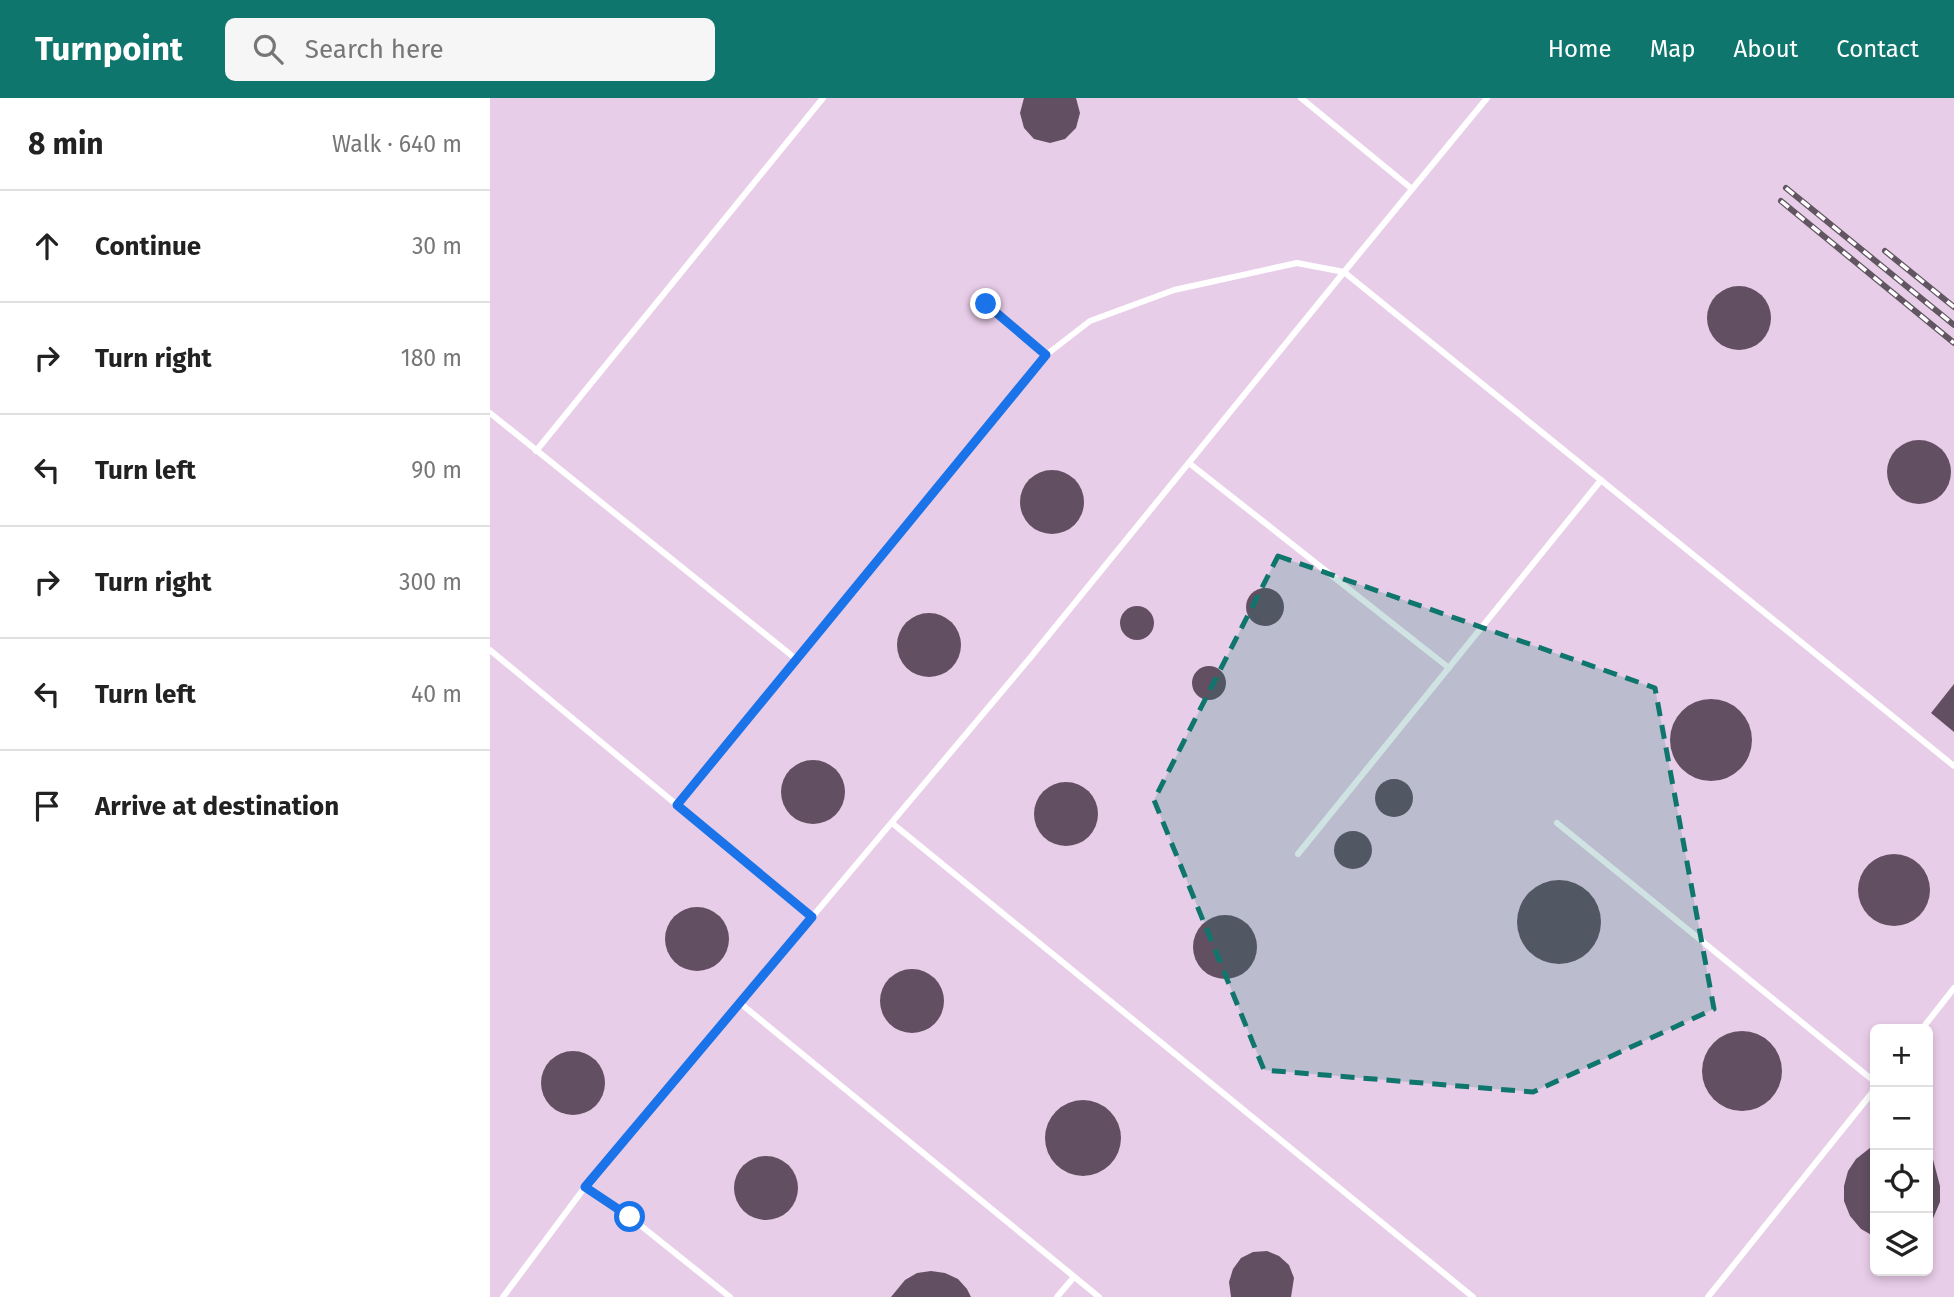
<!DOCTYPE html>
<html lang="en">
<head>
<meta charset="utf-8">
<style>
  :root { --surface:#fff; --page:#f6f6f6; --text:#222; --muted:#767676; --line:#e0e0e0; --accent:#0f766e }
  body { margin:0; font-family:"Fira Sans",sans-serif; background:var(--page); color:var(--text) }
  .controls { position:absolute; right:21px; bottom:21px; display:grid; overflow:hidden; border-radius:10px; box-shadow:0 4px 10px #0003 }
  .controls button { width:63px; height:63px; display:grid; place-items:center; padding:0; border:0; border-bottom:2px solid var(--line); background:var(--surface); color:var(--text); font:35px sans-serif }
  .stop { position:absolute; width:21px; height:21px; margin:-16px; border:5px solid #1a73e8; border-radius:50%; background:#fff }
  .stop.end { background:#1a73e8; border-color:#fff; box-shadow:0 2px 7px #0008 }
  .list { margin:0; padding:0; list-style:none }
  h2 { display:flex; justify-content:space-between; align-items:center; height:91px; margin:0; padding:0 28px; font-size:30px }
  h2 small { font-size:23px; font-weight:400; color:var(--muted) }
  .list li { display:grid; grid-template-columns:46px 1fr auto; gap:21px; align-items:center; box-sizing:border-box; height:112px; padding:0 28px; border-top:2px solid var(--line) }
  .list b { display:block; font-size:26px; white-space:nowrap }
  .list em { font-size:23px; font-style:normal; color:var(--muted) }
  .icon { flex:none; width:38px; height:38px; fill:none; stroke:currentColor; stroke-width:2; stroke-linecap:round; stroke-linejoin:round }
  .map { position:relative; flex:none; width:1464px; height:1199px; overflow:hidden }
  header { display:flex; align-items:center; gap:42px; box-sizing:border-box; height:98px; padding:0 35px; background:var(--accent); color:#fff }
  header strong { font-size:33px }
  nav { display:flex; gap:38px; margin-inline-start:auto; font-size:24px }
  .search { width:490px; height:63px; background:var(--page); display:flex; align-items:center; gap:18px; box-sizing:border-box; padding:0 24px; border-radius:10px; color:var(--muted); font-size:26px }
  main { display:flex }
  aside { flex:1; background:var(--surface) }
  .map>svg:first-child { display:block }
  .built { fill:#e8cde8; fill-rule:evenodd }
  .building { fill:#625062 }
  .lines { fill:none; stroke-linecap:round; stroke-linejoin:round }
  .lane { stroke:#fff; stroke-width:6 }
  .rail-casing { stroke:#615661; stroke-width:6 }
  .rail { stroke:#fff; stroke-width:3.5; stroke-dasharray:10; stroke-linecap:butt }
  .route { stroke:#1a73e8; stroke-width:9 }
  .marked { fill:#0f766e; fill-opacity:0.2; stroke:#0f766e; stroke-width:5; stroke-dasharray:14 9; stroke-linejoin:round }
</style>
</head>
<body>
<header>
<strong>Turnpoint</strong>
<div class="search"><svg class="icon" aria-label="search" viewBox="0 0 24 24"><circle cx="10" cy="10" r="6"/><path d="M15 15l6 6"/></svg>Search here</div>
<nav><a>Home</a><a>Map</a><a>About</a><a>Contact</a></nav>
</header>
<main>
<aside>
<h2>8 min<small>Walk · 640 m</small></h2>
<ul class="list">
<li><svg class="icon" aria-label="ahead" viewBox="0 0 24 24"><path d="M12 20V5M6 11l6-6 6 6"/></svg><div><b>Continue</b></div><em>30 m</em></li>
<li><svg class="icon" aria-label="right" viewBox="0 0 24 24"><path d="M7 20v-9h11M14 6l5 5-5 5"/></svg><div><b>Turn right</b></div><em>180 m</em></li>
<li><svg class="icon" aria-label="left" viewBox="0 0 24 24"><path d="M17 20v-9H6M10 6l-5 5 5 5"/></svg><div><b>Turn left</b></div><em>90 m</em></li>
<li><svg class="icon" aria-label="right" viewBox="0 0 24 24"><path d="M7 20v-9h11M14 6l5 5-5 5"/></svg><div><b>Turn right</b></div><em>300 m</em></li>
<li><svg class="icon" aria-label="left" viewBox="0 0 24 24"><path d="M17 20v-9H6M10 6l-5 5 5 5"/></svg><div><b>Turn left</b></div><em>40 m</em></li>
<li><svg class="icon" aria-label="arrive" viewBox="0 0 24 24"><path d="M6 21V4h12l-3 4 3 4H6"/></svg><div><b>Arrive at destination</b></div></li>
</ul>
</aside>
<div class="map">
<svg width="1464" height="1199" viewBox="0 0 1464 1199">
  <rect width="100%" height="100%" fill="#efd9ee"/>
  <path class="built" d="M0 0H1464V1199H0ZM1385 931H1438V1173H1385Z"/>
  <g class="building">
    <polygon points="534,0 586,0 590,15 586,30 575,41 560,45 544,41 534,30 530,15"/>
    <circle cx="1249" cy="220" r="32"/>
    <circle cx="1429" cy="374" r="32"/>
    <circle cx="562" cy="404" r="32"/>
    <circle cx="775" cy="509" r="19"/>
    <circle cx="647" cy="525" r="17"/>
    <circle cx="439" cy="547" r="32"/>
    <circle cx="719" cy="585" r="17"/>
    <polygon points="1464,586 1464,634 1441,615"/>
    <circle cx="1221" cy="642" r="41"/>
    <circle cx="323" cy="694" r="32"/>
    <circle cx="904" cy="700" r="19"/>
    <circle cx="576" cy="716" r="32"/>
    <circle cx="863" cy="752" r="19"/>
    <circle cx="1404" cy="792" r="36"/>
    <circle cx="1069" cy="824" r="42"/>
    <circle cx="207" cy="841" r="32"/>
    <circle cx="735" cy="849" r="32"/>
    <circle cx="422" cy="903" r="32"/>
    <circle cx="1252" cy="973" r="40"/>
    <circle cx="83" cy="985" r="32"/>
    <circle cx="593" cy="1040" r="38"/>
    <polygon points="1385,1046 1385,1139 1371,1131 1360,1118 1354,1103 1354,1088 1358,1073 1366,1061"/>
    <polygon points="1441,1054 1450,1088 1450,1104 1438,1132 1438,1055"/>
    <circle cx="276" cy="1090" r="32"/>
    <polygon points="777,1153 789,1158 799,1167 804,1180 801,1199 741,1199 739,1184 743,1171 751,1160 763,1154"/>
    <polygon points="441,1173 455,1175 468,1181 477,1191 481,1199 401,1199 415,1182 427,1175"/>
  </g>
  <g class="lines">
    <g class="lane">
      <polyline points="811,0 922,91"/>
      <polyline points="496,206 556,257"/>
      <polyline points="0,315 306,561"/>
      <polyline points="46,353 333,0"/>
      <polyline points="699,365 959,570"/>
      <polyline points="0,552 322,819"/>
      <polyline points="187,707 556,257 600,223 684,192 807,165 854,174 997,0"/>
      <polyline points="402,725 983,1199"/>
      <polyline points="1067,725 1385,984"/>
      <polyline points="808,756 1111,382"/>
      <polyline points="250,905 609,1199"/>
      <polyline points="1432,931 1464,890"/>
      <polyline points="95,1089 140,1119 240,1199"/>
      <polyline points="13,1199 95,1089 540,560 854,174 1464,668"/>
      <polyline points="567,1199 584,1179"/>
      <polyline points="1218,1199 1385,991"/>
    </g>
    <defs>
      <g id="rail">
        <polyline points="1296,90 1464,227"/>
        <polyline points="1291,103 1464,245"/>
        <polyline points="1395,153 1464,209"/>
      </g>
    </defs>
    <use href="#rail" class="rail-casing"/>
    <use href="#rail" class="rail"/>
  </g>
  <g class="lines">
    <polyline class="route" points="140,1119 95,1089 322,819 187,707 556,257 496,206"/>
  </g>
  <path class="marked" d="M788 458 1165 590 1224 911 1043 994 774 972 664 702Z"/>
</svg>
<div class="controls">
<button>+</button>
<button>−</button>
<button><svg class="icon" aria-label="locate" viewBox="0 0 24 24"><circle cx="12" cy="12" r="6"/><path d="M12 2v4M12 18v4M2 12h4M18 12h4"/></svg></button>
<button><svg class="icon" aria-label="layers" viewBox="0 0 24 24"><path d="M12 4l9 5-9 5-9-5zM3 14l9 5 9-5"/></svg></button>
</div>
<div class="stop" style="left:140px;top:1119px"></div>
<div class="stop end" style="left:496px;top:206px"></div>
</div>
</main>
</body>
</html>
